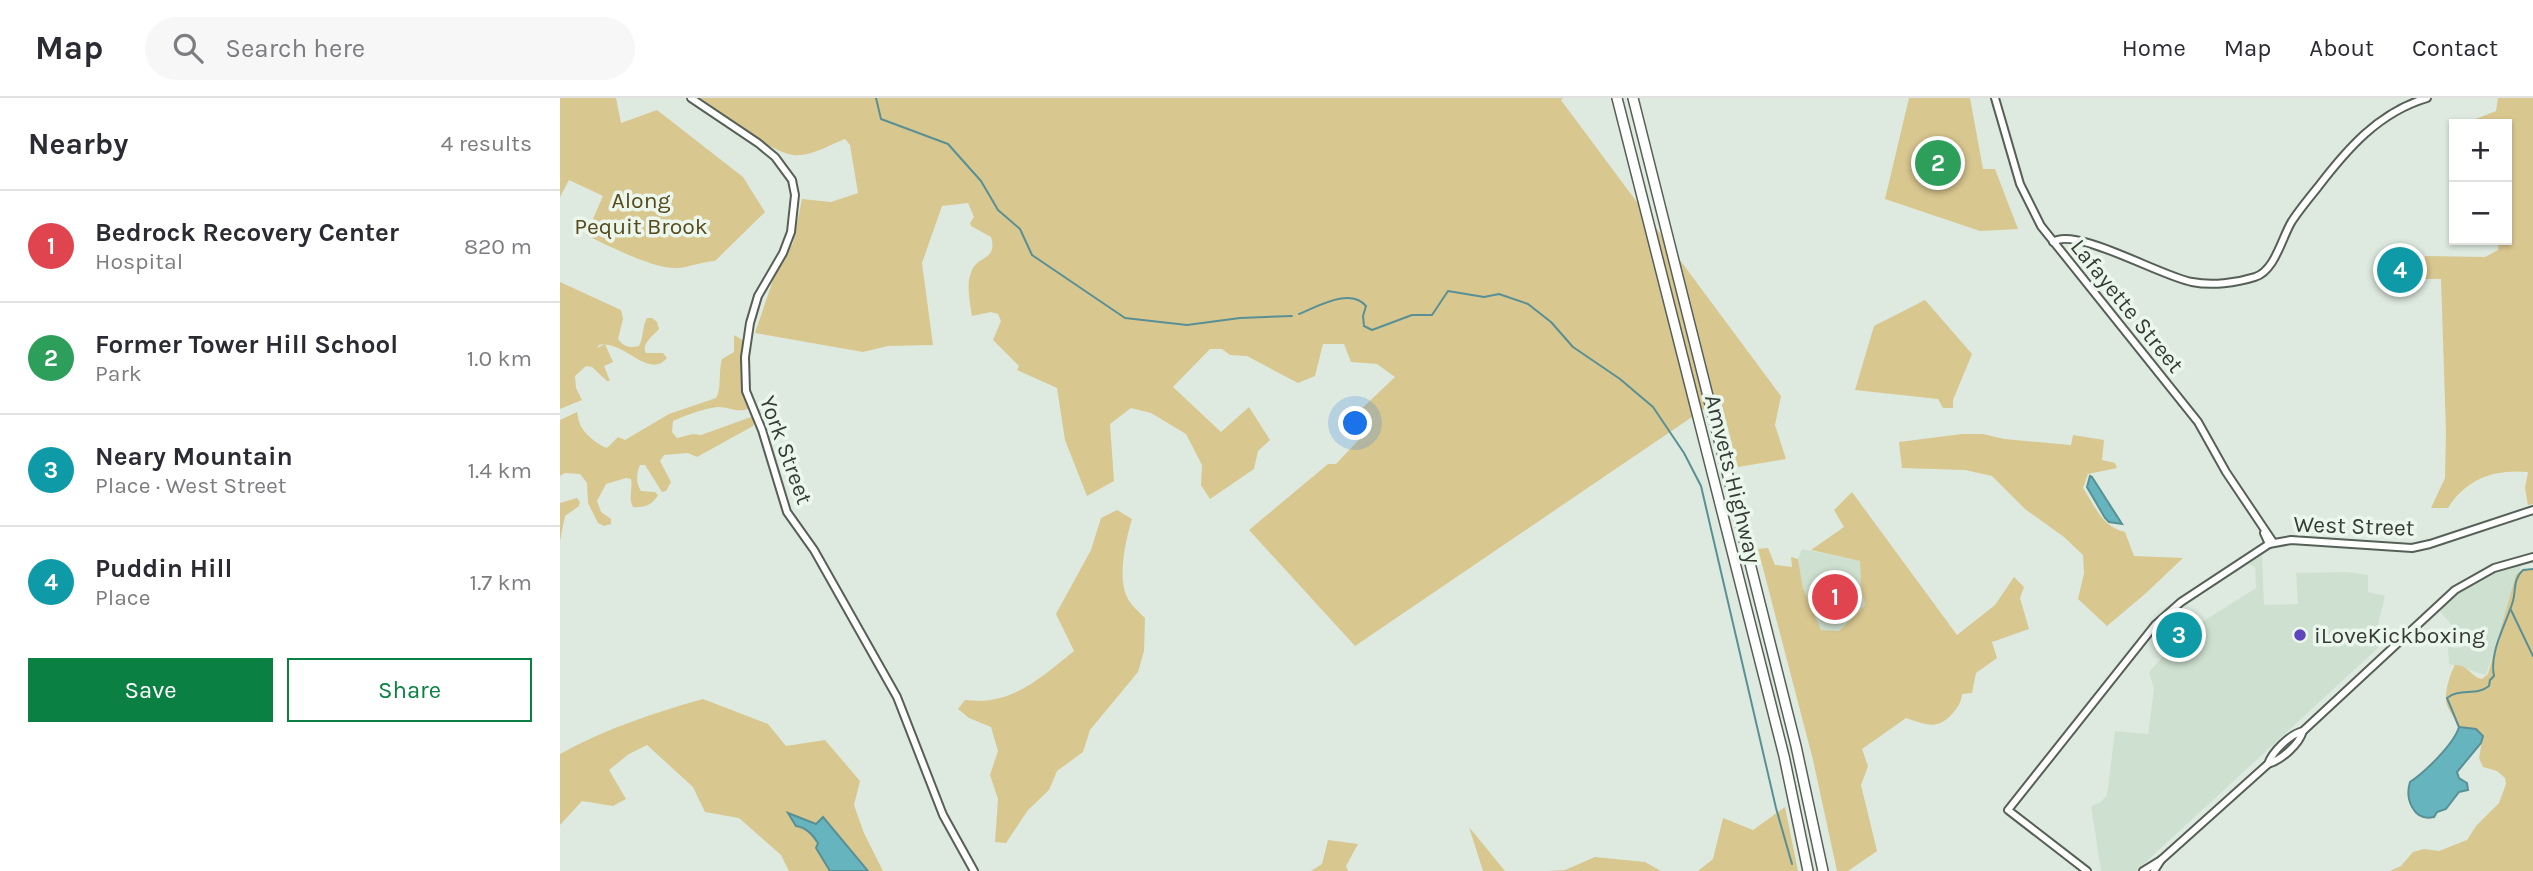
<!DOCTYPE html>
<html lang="en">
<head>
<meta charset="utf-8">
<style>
  :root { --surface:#fff; --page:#f7f7f7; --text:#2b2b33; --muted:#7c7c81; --line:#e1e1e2; --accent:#0b8043 }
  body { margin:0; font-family:Karla,sans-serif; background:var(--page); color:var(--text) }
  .controls { position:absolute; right:21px; top:21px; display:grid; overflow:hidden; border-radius:0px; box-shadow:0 2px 5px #0004 }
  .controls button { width:63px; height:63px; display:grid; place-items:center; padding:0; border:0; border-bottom:2px solid var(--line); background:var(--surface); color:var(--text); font:35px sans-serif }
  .you { position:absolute; left:796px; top:326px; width:24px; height:24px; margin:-18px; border:5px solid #fff; border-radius:50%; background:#1a73e8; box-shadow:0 0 0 10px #1a73e833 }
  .badge { display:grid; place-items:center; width:46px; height:46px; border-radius:50%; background:var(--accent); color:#fff; font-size:23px; font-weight:700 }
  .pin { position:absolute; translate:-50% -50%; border:4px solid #fff; box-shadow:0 2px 7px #0006 }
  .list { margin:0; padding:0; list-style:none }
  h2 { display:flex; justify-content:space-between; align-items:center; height:91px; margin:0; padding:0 28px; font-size:30px }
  h2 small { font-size:23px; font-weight:400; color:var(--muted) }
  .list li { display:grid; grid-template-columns:46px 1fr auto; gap:21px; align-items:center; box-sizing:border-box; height:112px; padding:0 28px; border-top:2px solid var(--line) }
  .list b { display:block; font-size:26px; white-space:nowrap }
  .list p { margin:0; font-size:23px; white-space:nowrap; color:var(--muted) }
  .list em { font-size:23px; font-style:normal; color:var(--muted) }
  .actions { display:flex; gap:14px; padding:21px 28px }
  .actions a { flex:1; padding:16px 0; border:2px solid var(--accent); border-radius:0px; text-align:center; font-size:24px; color:var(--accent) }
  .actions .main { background:var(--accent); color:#fff }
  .icon { flex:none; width:38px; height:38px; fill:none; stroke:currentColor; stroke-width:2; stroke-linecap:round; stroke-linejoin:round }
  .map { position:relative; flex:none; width:1973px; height:773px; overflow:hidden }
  header { display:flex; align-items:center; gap:42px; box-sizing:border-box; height:98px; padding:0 35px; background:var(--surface); border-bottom:2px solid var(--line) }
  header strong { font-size:33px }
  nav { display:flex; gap:38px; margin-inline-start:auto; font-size:24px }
  .search { width:490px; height:63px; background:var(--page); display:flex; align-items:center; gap:18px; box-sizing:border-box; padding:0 24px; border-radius:38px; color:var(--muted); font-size:26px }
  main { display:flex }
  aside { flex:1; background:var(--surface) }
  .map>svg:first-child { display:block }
  .built { fill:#cee1d0 }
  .green { fill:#d9c790 }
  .water { fill:#66b5be; stroke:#589095; stroke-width:2 }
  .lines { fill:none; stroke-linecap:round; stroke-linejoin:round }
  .stream { stroke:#589095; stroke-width:2 }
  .tertiary-casing { stroke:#566057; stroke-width:10 }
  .secondary-casing { stroke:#566057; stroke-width:10 }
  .motorway-casing { stroke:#566057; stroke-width:12 }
  .tertiary { stroke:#fff; stroke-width:6 }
  .secondary { stroke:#fff; stroke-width:6 }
  .motorway { stroke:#fff; stroke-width:9 }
  .poi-dot { fill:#6143bb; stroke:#ebf7ec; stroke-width:2.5 }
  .labels { text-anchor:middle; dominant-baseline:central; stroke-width:7; stroke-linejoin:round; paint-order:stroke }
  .park-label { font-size:23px; fill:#57491c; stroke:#ebf7ec }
  .street-label { font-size:23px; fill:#363b36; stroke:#ebf7ec }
  .poi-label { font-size:23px; fill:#363b36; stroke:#ebf7ec; text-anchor:start }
</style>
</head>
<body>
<header>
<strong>Map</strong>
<div class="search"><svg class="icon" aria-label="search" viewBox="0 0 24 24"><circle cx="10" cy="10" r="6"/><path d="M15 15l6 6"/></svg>Search here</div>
<nav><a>Home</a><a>Map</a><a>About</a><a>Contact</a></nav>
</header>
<main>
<aside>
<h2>Nearby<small>4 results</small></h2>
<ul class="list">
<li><span class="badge" style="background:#e0444e">1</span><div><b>Bedrock Recovery Center</b><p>Hospital</p></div><em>820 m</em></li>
<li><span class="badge" style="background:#2e9e5b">2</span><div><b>Former Tower Hill School</b><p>Park</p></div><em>1.0 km</em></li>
<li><span class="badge" style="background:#0f9aa8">3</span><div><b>Neary Mountain</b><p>Place · West Street</p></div><em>1.4 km</em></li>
<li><span class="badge" style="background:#0f9aa8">4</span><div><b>Puddin Hill</b><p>Place</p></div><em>1.7 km</em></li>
</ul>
<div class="actions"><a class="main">Save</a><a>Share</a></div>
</aside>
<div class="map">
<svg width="1973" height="773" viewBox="0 0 1973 773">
  <rect width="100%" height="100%" fill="#deeadf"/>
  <g class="built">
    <polygon points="1242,451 1300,463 1301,490 1305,507 1279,533 1261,532 1243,490 1238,461"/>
    <polygon points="1702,457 1704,507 1738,506 1736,475 1788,474 1808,477 1808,494 1825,498 1816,536 1819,549 1576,773 1541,773 1531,708 1541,704 1547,697 1555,633 1588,636 1594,591 1589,574 1623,536 1696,490 1695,469 1688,466"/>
    <polygon points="1962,465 1926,577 1889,566 1888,549 1900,550 1906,544 1878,511 1905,490 1925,478"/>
  </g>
  <g class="green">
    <path d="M0 0H56L61 25 97 12 183 79 205 114 155 163C140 164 130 169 118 170 95 172 47 147 26 137L43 98 9 82 0 99Z"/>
    <path d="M140 0H1003L1001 2 1221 298 1215 327 1226 361 1178 369 1160 300 795 548 689 432 768 366H776L808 332 796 316 835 279 817 266 791 264 784 246H763L755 278 738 285 687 258 670 257 662 251H650L613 289 661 334 689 309 710 342 698 353 694 371 650 401 641 387 642 367 626 336 591 315 571 310 550 326 554 383 527 398 505 342 497 290 457 272 459 268 433 242 441 223 438 216 431 214 412 218C410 204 406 188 411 174 417 157 438 163 431 139L411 128 410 125 414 119 408 105 382 108 362 165 373 247 328 248 303 254 195 235 215 176 233 145 242 101 271 104 298 95 290 47 285 41C269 47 251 59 233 57 209 54 162 15 140 0Z"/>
    <polygon points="1349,0 1410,0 1423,71 1435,71 1458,131 1420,133 1325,101"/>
    <path d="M1938 0H1973V406L1968 407 1965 390 1968 374C1934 371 1906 381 1888 410H1871L1885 380 1886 334 1881 181H1864L1865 158 1925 159 1938 152 1939 142H1947V26H1903L1936 13Z"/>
    <path d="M0 184 61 212 63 221 58 241C64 249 69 250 79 248 84 239 82 228 87 220H92L97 224 99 231C93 238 81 246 86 255H103L107 260C88 282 65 242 39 247L37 250 45 246 53 264 44 268 50 283H47L32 269 26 268 15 278 16 290 22 302 0 311Z"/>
    <polygon points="1365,202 1412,256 1393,302 1393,310 1383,310 1378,301 1295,292 1314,228"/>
    <path d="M174 237 184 243C181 267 178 288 190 310 177 316 169 308 157 309 142 311 127 317 113 323L112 334 117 340 133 336 141 337 191 319H194L195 324 193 328 137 359 128 355 104 357 100 363 111 384 106 393 102 394 85 367H80C76 375 76 386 81 393L95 394 98 397C93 407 83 410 73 409 68 400 73 391 71 381L66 380 46 386 37 403 41 414 51 421V426L44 428 38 425 28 405 27 385 20 376 5 375 0 378V322L17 314C18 318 18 322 20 326 23 335 38 347 47 350L58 339 65 342 109 316 156 300C162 291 158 274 162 261L174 254Z"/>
    <path d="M1402 336H1423L1444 341 1511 347 1513 337 1544 342 1542 362 1555 365 1557 370 1528 376 1523 390C1535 408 1542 429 1565 434L1574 458 1623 460 1585 496 1547 528 1518 501 1524 475 1523 457 1504 439 1465 411 1432 378 1405 372 1342 370 1339 344Z"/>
    <path d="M1292 394 1397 537 1435 507 1454 479 1464 489 1460 500 1469 531 1432 544 1437 560 1416 575 1412 595 1402 596C1401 605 1398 609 1392 616 1377 633 1365 626 1346 620L1302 651 1308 668 1301 687 1317 753 1288 773H1277L1253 662 1198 451 1208 450 1215 467 1232 469 1231 459 1238 461 1243 490 1261 532 1279 533 1305 507 1301 490 1300 463 1251 452 1284 429 1274 412Z"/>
    <polygon points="17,400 20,404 19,408 5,418 0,443 0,405"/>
    <path d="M557 412 572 421C566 441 557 479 567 499 570 506 579 514 585 520L584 553 578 574 530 632 523 654 497 673 489 692 468 712 446 745 435 744 438 701 430 677 438 653 431 629 409 620 398 611 405 602C452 608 480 580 514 553L496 516 531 452 541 420Z"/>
    <path d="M1973 470V773H1830L1841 768 1853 754 1864 751 1879 753 1907 742 1916 728 1939 705 1946 686 1945 680 1937 673 1923 669 1919 660 1923 638 1912 630 1897 628C1894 616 1891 617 1887 607 1883 597 1890 576 1895 567 1907 566 1911 579 1922 581L1928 576 1956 477 1960 473Z"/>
    <path d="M143 601 208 626 226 648 265 642 300 683 294 707 304 735 323 773H229L221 757 179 720 145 714 133 689 87 647 69 656 49 672 66 701 53 708 22 703 0 727V656C45 631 93 615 143 601Z"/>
    <polygon points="1225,709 1238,773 1138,773 1153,761 1163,720 1193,732"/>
    <polygon points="909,729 945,773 923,773"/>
    <polygon points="768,742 798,746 786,768 788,773 751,773 762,766"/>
    <polygon points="1035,759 1085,764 1101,773 988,773 1005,772"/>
  </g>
  <g class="water">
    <polygon points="1530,378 1532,379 1562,426 1549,424 1545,420 1527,389"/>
    <path d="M1899 629 1916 631 1923 638 1921 645 1897 674 1899 680 1907 685 1908 692 1899 694 1886 711 1877 714 1874 719C1853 724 1845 700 1850 684 1865 674 1894 646 1899 629Z"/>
    <path d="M228 715 256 726 263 719 308 773H270L256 750 258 745C252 736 247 730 236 728Z"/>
  </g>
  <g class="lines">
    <g class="stream">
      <polyline points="316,0 321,21 388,46 421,83 438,112 460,131 472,157 565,220 627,227 680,220 732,218"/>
      <path d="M739 216C757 209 790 189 806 208L803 218 804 228 812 232 852 217H872L888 193 924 199 939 196 968 206 991 224 1013 249 1060 281 1093 309 1124 355 1141 388 1216 710 1232 766"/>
      <polyline points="1951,512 1973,558"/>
      <path d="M1899 629 1887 600C1899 590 1917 598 1929 588L1930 582 1934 578C1929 553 1946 527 1953 503 1956 492 1953 481 1963 472L1973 471"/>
    </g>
    <defs>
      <g id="tertiary">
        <polyline points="131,0 198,45 215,59 232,82 235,97 231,134 223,155 198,198 190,225 185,259 186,293 202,332 227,414 254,452 337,599 383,717 414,773"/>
        <path d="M1493 144C1515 128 1602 179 1632 184 1652 188 1676 185 1695 179 1715 173 1722 139 1732 123 1740 111 1749 100 1758 89 1787 51 1819 14 1867 0"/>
        <polyline points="1527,773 1448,712 1595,527 1621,504 1709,446"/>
      </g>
      <g id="secondary">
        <polyline points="1435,0 1460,86 1481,128 1638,324 1666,374 1713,444"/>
        <polyline points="1704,435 1709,446 1731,442 1852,450 1870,446 1973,412"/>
        <path d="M1708 666C1712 654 1730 636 1743 633L1895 492 1934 470 1973 459"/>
        <path d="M1583 773 1601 762 1708 666C1721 662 1739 647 1743 633"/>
        <polyline points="1594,773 1601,762"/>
      </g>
      <g id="motorway">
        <polyline points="1057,0 1224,658 1248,773"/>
        <polyline points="1073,0 1236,648 1263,773"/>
      </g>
    </defs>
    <use href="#tertiary" class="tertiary-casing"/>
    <use href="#secondary" class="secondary-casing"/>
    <use href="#motorway" class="motorway-casing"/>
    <use href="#tertiary" class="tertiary"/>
    <use href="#secondary" class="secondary"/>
    <use href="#motorway" class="motorway"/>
  </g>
  <circle class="poi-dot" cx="1740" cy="537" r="7"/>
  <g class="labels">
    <g class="park-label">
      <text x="81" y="102">Along<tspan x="81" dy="26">Pequit Brook</tspan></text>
    </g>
    <g class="street-label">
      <text transform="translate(1567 208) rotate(51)">Lafayette Street</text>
      <text transform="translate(226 352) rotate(70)">York Street</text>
      <text transform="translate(1173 381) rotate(76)">Amvets Highway</text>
      <text transform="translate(1794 428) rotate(2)">West Street</text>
    </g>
    <g class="poi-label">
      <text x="1754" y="537">iLoveKickboxing</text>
    </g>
  </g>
</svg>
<div class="controls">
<button>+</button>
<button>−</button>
</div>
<div class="you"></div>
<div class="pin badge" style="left:1275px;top:499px;background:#e0444e">1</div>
<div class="pin badge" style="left:1378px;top:65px;background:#2e9e5b">2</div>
<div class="pin badge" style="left:1619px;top:537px;background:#0f9aa8">3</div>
<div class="pin badge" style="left:1840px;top:172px;background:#0f9aa8">4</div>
</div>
</main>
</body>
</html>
